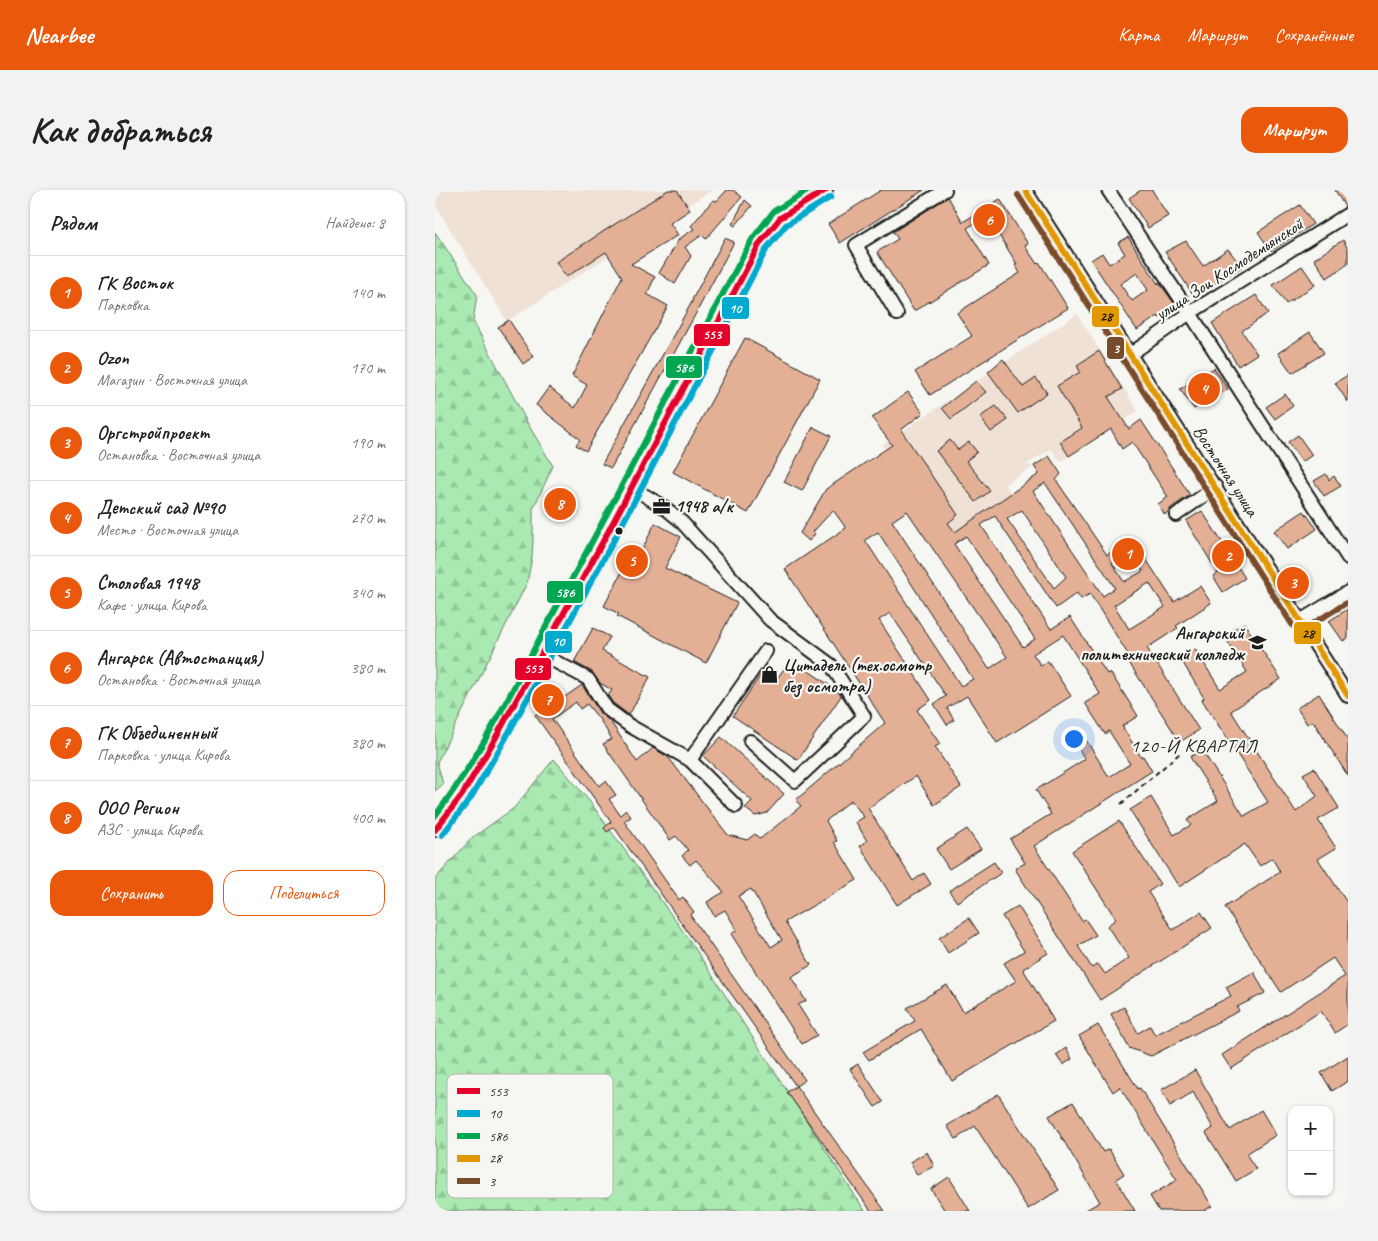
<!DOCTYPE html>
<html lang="ru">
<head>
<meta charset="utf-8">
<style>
  :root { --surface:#fff; --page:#f2f2f2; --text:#222; --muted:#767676; --line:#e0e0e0; --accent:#ea580c }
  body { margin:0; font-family:Caveat,sans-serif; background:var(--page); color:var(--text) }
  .controls { position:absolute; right:15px; bottom:15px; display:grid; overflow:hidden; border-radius:10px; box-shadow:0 1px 4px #0004 }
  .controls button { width:45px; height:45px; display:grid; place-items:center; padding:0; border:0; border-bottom:1px solid var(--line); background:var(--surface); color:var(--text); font:25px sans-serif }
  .you { position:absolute; left:638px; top:548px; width:18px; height:18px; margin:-12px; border:4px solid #fff; border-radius:50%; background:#1a73e8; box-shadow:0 0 0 8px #1a73e833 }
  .badge { display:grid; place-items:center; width:32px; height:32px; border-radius:50%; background:var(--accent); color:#fff; font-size:16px; font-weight:700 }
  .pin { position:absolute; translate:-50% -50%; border:2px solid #fff; box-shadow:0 1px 5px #0006 }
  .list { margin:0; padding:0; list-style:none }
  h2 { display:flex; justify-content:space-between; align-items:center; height:65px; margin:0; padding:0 20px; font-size:21px }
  h2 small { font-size:16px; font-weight:400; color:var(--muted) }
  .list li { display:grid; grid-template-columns:32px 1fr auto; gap:15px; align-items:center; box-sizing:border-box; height:75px; padding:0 20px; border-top:1px solid var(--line) }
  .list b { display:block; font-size:19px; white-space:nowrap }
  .list p { margin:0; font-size:16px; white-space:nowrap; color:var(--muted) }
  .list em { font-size:16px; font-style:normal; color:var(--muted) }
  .actions { display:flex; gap:10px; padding:15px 20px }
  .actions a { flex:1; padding:11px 0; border:1px solid var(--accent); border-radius:15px; text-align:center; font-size:18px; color:var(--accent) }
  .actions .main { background:var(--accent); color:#fff }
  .map { position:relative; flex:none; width:913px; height:1021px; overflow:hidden; border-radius:15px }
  header { display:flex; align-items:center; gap:30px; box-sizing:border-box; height:70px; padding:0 25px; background:var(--accent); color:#fff }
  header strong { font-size:24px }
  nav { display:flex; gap:28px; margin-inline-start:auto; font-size:18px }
  .intro { display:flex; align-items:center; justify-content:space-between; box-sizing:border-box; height:120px; padding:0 30px }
  h1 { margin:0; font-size:35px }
  .button { padding:12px 22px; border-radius:15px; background:var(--accent); color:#fff; font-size:18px; font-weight:700 }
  main { display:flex; gap:30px; padding:0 30px }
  aside { flex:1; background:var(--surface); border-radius:15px; box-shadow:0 1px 4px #0004 }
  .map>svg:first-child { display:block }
  .built { fill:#f0e1d6 }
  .forest { fill:url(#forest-firs); stroke:#638367 }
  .building { fill:#e3b096; stroke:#1c1c1c; fill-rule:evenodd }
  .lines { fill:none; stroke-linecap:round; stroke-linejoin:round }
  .minor-casing { stroke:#1c1c1c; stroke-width:16 }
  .path { stroke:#1c1c1c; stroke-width:2; stroke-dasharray:5 4; stroke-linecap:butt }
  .minor { stroke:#f6f6f2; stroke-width:12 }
  .bus-1-casing { stroke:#f6f6f2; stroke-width:10 }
  .bus-2-casing { stroke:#f6f6f2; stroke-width:10 }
  .bus-3-casing { stroke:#f6f6f2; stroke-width:10 }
  .bus-4-casing { stroke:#f6f6f2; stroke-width:10 }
  .bus-5-casing { stroke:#f6f6f2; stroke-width:10 }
  .bus-1 { stroke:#e4002b; stroke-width:6 }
  .bus-2 { stroke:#00a9ce; stroke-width:6 }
  .bus-3 { stroke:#00a651; stroke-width:6 }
  .bus-4 { stroke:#e19803; stroke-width:6 }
  .bus-5 { stroke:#7a4b2a; stroke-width:6 }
  .bus-dot { fill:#1c1c1c; stroke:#f6f6f2; stroke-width:2 }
  .labels { text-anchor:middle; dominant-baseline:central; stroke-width:4.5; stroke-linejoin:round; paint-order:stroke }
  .street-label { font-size:18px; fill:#1c1c1c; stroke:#f6f6f2 }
  .poi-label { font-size:18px; font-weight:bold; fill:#1c1c1c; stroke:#f6f6f2; text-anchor:start }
  .neighbourhood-label { font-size:19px; letter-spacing:1px; fill:#1c1c1c; stroke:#f6f6f2 }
  .key { fill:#f6f6f2; stroke:#b5b5b2; stroke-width:1 }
  .key-label { font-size:14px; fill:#1c1c1c }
  .line-badge { stroke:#f6f6f2; stroke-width:2 }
  .badge-label { font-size:14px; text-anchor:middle; font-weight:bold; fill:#fff }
  .pale-badge-label { font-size:14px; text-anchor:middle; font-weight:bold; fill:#111 }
</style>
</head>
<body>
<header>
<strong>Nearbee</strong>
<nav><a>Карта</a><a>Маршрут</a><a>Сохранённые</a></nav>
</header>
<div class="intro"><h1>Как добраться</h1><a class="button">Маршрут</a></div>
<main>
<aside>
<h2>Рядом<small>Найдено: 8</small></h2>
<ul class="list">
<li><span class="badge">1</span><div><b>ГК Восток</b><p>Парковка</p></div><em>140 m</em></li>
<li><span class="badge">2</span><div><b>Ozon</b><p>Магазин · Восточная улица</p></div><em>170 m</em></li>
<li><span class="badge">3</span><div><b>Оргстройпроект</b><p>Остановка · Восточная улица</p></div><em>190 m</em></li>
<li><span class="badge">4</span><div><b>Детский сад №90</b><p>Место · Восточная улица</p></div><em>270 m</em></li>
<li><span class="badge">5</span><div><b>Столовая 1948</b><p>Кафе · улица Кирова</p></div><em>340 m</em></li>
<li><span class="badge">6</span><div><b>Ангарск (Автостанция)</b><p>Остановка · Восточная улица</p></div><em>380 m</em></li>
<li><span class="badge">7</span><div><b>ГК Объединенный</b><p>Парковка · улица Кирова</p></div><em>380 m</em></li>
<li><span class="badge">8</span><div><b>ООО Регион</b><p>АЗС · улица Кирова</p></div><em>400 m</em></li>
</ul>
<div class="actions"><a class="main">Сохранить</a><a>Поделиться</a></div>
</aside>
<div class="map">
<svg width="913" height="1021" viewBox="0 0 913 1021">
  <defs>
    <pattern id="forest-firs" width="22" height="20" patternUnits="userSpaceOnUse" patternTransform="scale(1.25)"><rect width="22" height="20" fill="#aaeab2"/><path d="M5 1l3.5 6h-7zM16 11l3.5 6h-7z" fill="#92c898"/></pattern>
  </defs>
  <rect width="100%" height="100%" fill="#f6f6f2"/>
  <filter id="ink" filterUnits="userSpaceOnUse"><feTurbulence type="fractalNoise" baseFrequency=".02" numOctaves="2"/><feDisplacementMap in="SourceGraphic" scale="10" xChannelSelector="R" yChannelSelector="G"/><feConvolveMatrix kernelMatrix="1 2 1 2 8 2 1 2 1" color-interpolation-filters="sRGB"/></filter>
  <g filter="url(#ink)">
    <g class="built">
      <polygon points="0,0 277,0 72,131 0,15"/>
      <polygon points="642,124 703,221 626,272 616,259 591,275 599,276 570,294 581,312 519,354 447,255"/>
    </g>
    <g class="forest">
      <polygon points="0,42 42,105 38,131 94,236 118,276 98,319 98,349 97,367 92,393 2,572 8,594 0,601"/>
      <polygon points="119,569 155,612 255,751 430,1021 0,1021 0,689 37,648 79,618"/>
    </g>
    <g class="building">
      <polygon points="233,0 242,0 255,20 235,33 243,45 196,74 220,87 212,104 233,116 151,261 141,255 145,249 101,215 114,197 140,218 152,195 137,186 187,87 171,62 131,87 121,72"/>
      <polygon points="292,0 298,0 307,7 271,49 267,45 250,57 256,66 240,94 224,83 244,49 259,39 256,36 278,10 282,11"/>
      <polygon points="446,0 489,0 405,53 393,34"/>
      <polygon points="706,0 717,0 733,26 713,38 694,8"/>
      <polygon points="900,0 913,0 913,16 910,17"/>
      <polygon points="513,7 528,32 565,9 593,54 590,56 602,74 604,72 633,118 495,205 480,182 537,146 522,123 585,83 580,75 582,74 552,26 532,38 554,75 479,121 442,62 463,49 458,42"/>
      <polygon points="310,10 317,16 300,36 297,34"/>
      <polygon points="865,15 878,34 836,61 823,42"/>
      <path d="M693 47 723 94 724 92 741 116 724 128 723 126 702 140 656 70 667 63 674 74 690 64 683 53ZM702 83 713 100 697 111 685 94Z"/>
      <polygon points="290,48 299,52 260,125 176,278 167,274 258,110 257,110"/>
      <polygon points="908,50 913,59 913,74 892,88 879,69"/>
      <polygon points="751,51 768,76 793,59 807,77 759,106 730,62"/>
      <polygon points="867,76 880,95 851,114 838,95"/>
      <polygon points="821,105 833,123 807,141 822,164 803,176 777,133"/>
      <polygon points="74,130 98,167 88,174 63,137"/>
      <polygon points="875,142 889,163 857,183 843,163"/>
      <polygon points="310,148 385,189 313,323 238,282"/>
      <polygon points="664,161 687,199 673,207 694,239 706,230 755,305 736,318 730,325 723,314 733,307 697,252 687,259 676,239 634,266 625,252 647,238 622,196 645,182 642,175"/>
      <polygon points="568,169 588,197 601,188 612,203 583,223 553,182"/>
      <polygon points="779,178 793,199 759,219 745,199"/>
      <polygon points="913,185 913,212 900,193"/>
      <polygon points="541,191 551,202 516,229 507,218"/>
      <path d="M473 202 488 223 466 240 523 325 513 333 520 342 604 284 599 276 614 266 626 284 621 290 672 365 681 359 687 366 677 373 689 392 708 381 697 365 705 360 739 412 765 396 776 413 741 436 743 438 712 458 764 540 745 552 693 471 696 469 655 404 646 409 642 403 621 418 560 326 546 335 616 439 635 427 672 484 675 482 703 526 687 536 706 567 708 566 717 581 599 656 647 731 650 729 661 745 643 756 657 778 663 774 670 784 694 768 672 736 681 729 637 661 684 631 725 694 713 702 738 740 766 722 777 738 665 810 580 679 590 673 575 649 616 624 601 600 650 569 633 543 643 537 674 587 695 574 674 541 670 544 650 513 665 504 628 445 598 464 606 476 613 471 636 506 562 553 532 506 512 518 519 530 512 535 499 514 511 506 455 423 444 430 496 510 482 520 505 554 500 557 526 597 499 615 481 586 433 618 478 691 489 683 496 694 462 715 425 656 432 651 421 632 429 627 416 610 391 631 402 651 399 652 422 690 350 732 376 775 356 787 371 811 363 815 382 845 367 854 296 744 302 740 290 720 279 726 272 712 289 702 261 670 255 675 247 666 253 660 241 646 235 650 168 554 177 549 165 530 152 514 145 519 141 512 117 529 164 596 171 591 181 605 174 609 185 625 191 620 196 627 189 631 244 710 248 707 259 722 255 725 370 890 361 896 179 637 172 642 169 638 176 632 100 525 110 518 111 520 147 495 165 523 175 531 202 572 218 558 233 567 293 645 312 650 320 644 325 649 366 616 361 610 450 533 350 379 411 338 398 320 378 342 380 344 374 351 365 343 391 299 457 255 437 228ZM610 293 680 398 668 406 598 301ZM587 320 631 387 619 398 572 329ZM472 321 572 467 554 479 457 331ZM443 342 538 489 526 496 430 350ZM531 346 600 449 588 457 519 354ZM714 393 730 417 694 439 679 415ZM316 699 347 750 336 757 303 706Z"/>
      <polygon points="850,204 858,216 840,229 831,217"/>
      <polygon points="561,216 573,230 556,242 545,227"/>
      <polygon points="378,237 396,246 367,301 349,292"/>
      <polygon points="863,245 877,265 867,272 853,252"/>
      <polygon points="515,250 523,260 534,252 542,262 531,271 555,301 541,312 501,261"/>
      <polygon points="891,284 894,290 899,286 906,296 889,306 879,291"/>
      <polygon points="767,321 810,388 788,402 778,386 783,383 751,331"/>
      <polygon points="869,321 882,339 852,359 839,341"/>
      <polygon points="220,333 246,347 230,378 302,413 271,473 182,426 184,424 169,416 199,359 206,362"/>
      <polygon points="913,419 913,448 908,451 894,431"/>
      <polygon points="809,433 846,489 796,521 861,622 882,606 868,584 879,578 904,618 883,630 901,658 883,669 913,714 913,834 900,843 886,821 796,879 787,865 910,786 898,768 846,802 790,717 845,682 837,668 825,676 810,654 744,697 695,620 716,607 739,645 756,635 752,630 783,611 755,567 767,560 809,626 833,612 767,510 769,508 745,468 760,459 785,499 812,482 789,446"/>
      <polygon points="158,438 175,447 167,461 215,487 194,525 178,513 173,506 177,500 165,493 157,482 139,472"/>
      <polygon points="356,469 403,501 406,506 363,570 298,526 328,481 341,490"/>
      <polygon points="884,504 913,550 913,586 878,531 872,534 862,518"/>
      <polygon points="286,547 349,604 332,623 320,626 310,618 317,611 268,566"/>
      <polygon points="532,639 546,659 514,679 501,659"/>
      <polygon points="559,672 566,683 522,712 514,701"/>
      <polygon points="583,716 613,763 588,779 619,831 517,891 486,839 434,870 428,862 480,831 472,818 512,795 528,822 581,791 569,773 589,761 567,726"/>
      <polygon points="534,728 544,743 513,763 504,748"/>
      <polygon points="819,782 830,803 802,817 804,821 716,866 694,858 676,824 689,817 703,843 715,836 720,845 796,806 791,797"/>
      <polygon points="663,835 703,899 705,898 777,1016 769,1021 724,1021 715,1006 742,990 685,897 678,902 644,846"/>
      <polygon points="631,858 637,869 628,875 621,865"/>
      <polygon points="913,866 913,891 897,901 886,883"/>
      <polygon points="423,874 448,912 440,917 415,879"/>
      <polygon points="760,880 795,940 826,920 841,945 811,964 821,979 801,991 771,943 778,938 758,902 735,916 726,900"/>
      <polygon points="361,896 450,1021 436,1021 352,902"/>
      <polygon points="563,904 624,1000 593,1019 540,936 521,949 512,936"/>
      <polygon points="638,912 668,962 674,959 689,984 681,989 700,1021 649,1021 665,1012 614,926"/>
      <polygon points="492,962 499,976 482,985 475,972"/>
      <polygon points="514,987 535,1021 510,1021 496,999"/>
    </g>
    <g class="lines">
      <defs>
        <g id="minor">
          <path d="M590 0C697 169 806 337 913 506"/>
          <polyline points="673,0 755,123 913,368"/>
          <polyline points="368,13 391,0"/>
          <polyline points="462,124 421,55 510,0"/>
          <polyline points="694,165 755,123 913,24"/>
          <polyline points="196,297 229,317 245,330 335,430 396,475 429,526 360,591 315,551"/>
          <polyline points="741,325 781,297"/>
          <polyline points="865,431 913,402"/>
          <polyline points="106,464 153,489 172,519 195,536 255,570"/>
          <polyline points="301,616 255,570 331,461"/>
          <polyline points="0,640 27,605 60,549 172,344 196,297 325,53 345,28 375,0"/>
        </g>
      </defs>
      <use href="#minor" class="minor-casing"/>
      <polyline class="path" points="686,614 745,563"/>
      <use href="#minor" class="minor"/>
      <defs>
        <polyline id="bus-1" points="0,640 27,605 60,549 172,344 325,53 345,28 391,0"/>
        <polyline id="bus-2" points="7,645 35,609 68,553 180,348 332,58 351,35 396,7"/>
        <path id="bus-3" d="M0 626C45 567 78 498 113 433 183 306 248 176 318 48L339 21 374 0"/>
        <polyline id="bus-4" points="590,0 913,506"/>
        <polyline id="bus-5" points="583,5 858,436 863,440 869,439 913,412"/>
      </defs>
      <use href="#bus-1" class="bus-1-casing"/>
      <use href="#bus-2" class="bus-2-casing"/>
      <use href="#bus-3" class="bus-3-casing"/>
      <use href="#bus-4" class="bus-4-casing"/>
      <use href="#bus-5" class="bus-5-casing"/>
      <use href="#bus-1" class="bus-1"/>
      <use href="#bus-2" class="bus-2"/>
      <use href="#bus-3" class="bus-3"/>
      <use href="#bus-4" class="bus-4"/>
      <use href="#bus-5" class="bus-5"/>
    </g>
  </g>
  <defs>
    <symbol id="office-bare" viewBox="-9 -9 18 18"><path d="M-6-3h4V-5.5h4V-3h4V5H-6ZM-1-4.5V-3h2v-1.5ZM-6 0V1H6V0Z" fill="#1c1c1c" stroke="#f6f6f2" stroke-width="2.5" paint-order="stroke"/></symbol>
    <symbol id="school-bare" viewBox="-9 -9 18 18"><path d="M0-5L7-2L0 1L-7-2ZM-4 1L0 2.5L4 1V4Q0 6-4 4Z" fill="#1c1c1c" stroke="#f6f6f2" stroke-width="2.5" paint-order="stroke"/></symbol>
    <symbol id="shop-bare" viewBox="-9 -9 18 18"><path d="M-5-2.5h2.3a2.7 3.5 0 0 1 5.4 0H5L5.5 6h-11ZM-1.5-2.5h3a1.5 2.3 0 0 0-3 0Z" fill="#1c1c1c" stroke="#f6f6f2" stroke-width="2.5" paint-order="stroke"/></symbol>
  </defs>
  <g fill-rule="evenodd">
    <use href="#office-bare" x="214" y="304" width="25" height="25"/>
    <use href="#school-bare" x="810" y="440" width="25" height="25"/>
    <use href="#shop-bare" x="322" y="472" width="25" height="25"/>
  </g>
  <circle class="bus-dot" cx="184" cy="341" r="4.5"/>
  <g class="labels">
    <g class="street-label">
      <text transform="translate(794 79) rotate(-33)">улица Зои Космодемьянской</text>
      <text transform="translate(791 281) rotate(57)">Восточная улица</text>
    </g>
    <g class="poi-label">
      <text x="240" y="316">1948 а/к</text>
      <text x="809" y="443" text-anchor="end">Ангарский<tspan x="809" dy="21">политехнический колледж</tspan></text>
      <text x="348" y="475">Цитадель (тех.осмотр<tspan x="348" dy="21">без осмотра)</tspan></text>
    </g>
    <g class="neighbourhood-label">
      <text x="759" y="556">120-Й КВАРТАЛ</text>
    </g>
  </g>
  <rect x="12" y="884" width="166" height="124" rx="8" class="key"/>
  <rect x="22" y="898" width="23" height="6" fill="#e4002b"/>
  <rect x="22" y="920" width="23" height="7" fill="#00a9ce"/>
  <rect x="22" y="943" width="23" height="6" fill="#00a651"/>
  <rect x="22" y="965" width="23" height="7" fill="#e19803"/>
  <rect x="22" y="988" width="23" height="6" fill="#7a4b2a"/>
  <g class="key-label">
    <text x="54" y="906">553</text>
    <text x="54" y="928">10</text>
    <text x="54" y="951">586</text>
    <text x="54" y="973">28</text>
    <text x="54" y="996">3</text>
  </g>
  <g class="line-badge">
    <rect x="286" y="106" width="29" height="24" rx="5" fill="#00a9ce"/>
    <rect x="656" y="115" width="29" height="23" rx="5" fill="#e19803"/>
    <rect x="258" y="133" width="38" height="24" rx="5" fill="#e4002b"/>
    <rect x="671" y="146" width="19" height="24" rx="5" fill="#7a4b2a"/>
    <rect x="230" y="165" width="38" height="24" rx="5" fill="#00a651"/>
    <rect x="111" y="390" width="38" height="24" rx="5" fill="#00a651"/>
    <rect x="858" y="431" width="29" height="24" rx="5" fill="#e19803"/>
    <rect x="109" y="440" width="29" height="24" rx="5" fill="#00a9ce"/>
    <rect x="79" y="467" width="38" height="24" rx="5" fill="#e4002b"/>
  </g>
  <g class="badge-label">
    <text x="300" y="123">10</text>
    <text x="277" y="149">553</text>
    <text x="681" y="163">3</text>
    <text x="249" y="182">586</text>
    <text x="130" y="407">586</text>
    <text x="123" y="456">10</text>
    <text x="98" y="483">553</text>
  </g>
  <g class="pale-badge-label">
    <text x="671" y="131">28</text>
    <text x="873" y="448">28</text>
  </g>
</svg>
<div class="controls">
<button>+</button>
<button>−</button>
</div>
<div class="you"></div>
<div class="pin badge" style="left:693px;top:364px">1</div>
<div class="pin badge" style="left:793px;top:366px">2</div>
<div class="pin badge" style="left:858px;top:393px">3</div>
<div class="pin badge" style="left:769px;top:199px">4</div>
<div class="pin badge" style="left:197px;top:371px">5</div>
<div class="pin badge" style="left:554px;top:30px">6</div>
<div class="pin badge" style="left:113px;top:510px">7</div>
<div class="pin badge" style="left:125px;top:314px">8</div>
</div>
</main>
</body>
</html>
